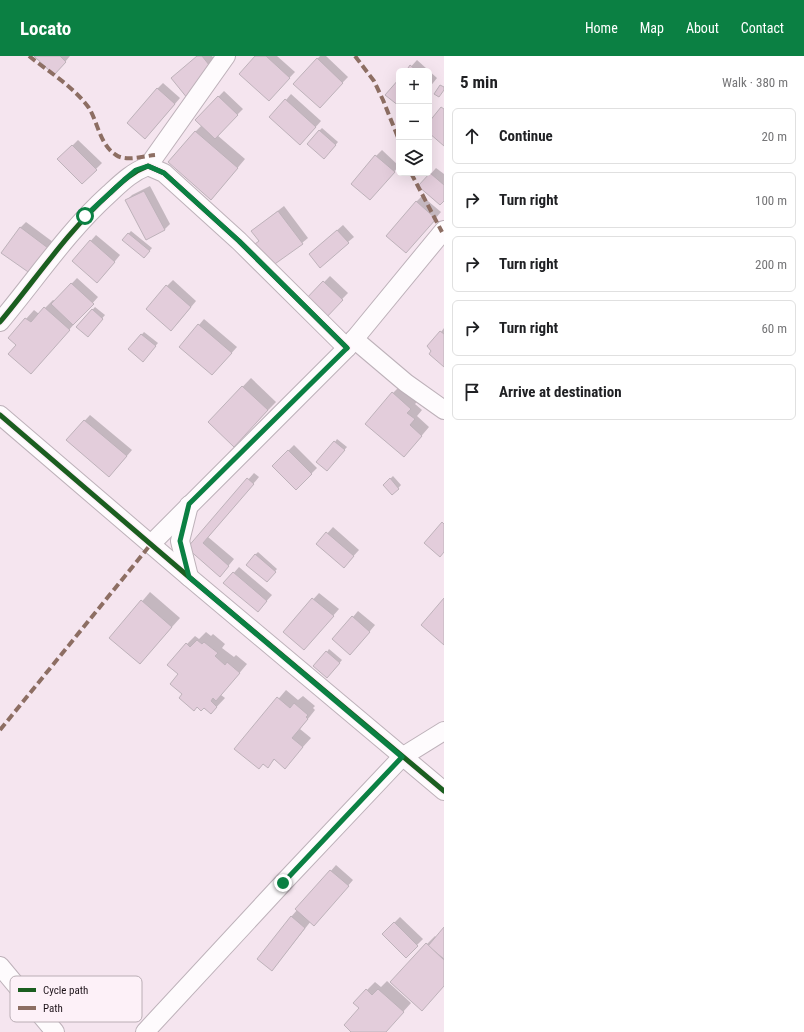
<!DOCTYPE html>
<html lang="en">
<head>
<meta charset="utf-8">
<style>
  :root { --surface:#fff; --page:#f6f6f6; --text:#202124; --muted:#757577; --line:#e0e0e0; --accent:#0b8043 }
  body { margin:0; font-family:"Roboto Condensed",sans-serif; background:var(--page); color:var(--text) }
  .controls { position:absolute; right:12px; top:12px; display:grid; overflow:hidden; border-radius:6px; box-shadow:0 4px 16px #0002 }
  .controls button { width:36px; height:36px; display:grid; place-items:center; padding:0; border:0; border-bottom:1px solid var(--line); background:var(--surface); color:var(--text); font:20px sans-serif }
  .stop { position:absolute; width:12px; height:12px; margin:-9px; border:3px solid #0b8043; border-radius:50%; background:#fff }
  .stop.end { background:#0b8043; border-color:#fff; box-shadow:0 1px 4px #0008 }
  .list { margin:0; padding:0; list-style:none }
  h2 { display:flex; justify-content:space-between; align-items:center; height:52px; margin:0; padding:0 16px; font-size:17px }
  h2 small { font-size:13px; font-weight:400; color:var(--muted) }
  .list li { display:grid; grid-template-columns:26px 1fr auto; gap:12px; align-items:center; box-sizing:border-box; height:56px; margin:0 8px 8px; padding:0 8px; border:1px solid var(--line); border-radius:6px }
  .list b { display:block; font-size:15px; white-space:nowrap }
  .list em { font-size:13px; font-style:normal; color:var(--muted) }
  .icon { flex:none; width:22px; height:22px; fill:none; stroke:currentColor; stroke-width:2; stroke-linecap:round; stroke-linejoin:round }
  .map { position:relative; flex:none; width:444px; height:976px; overflow:hidden }
  header { display:flex; align-items:center; gap:24px; box-sizing:border-box; height:56px; padding:0 20px; background:var(--accent); color:#fff }
  header strong { font-size:19px }
  nav { display:flex; gap:22px; margin-inline-start:auto; font-size:14px }
  main { display:flex }
  aside { flex:1; background:var(--surface) }
  .map>svg:first-child { display:block }
  .shadow { fill:#0003 }
  .building { fill:#e3cddb; stroke:#beb2ba }
  .lines { fill:none; stroke-linecap:round; stroke-linejoin:round }
  .street-casing { stroke:#bdb1b9; stroke-width:20 }
  .street { stroke:#fefbfd; stroke-width:18 }
  .quiet { stroke:#8d6e63; stroke-width:4; stroke-dasharray:8 4; stroke-linecap:butt }
  .cycleway-casing { stroke:#fdf1f8; stroke-width:8 }
  .cycleway { stroke:#1b5e20; stroke-width:5 }
  .route { stroke:#0b8043; stroke-width:5 }
  .key { fill:#fdf1f8; stroke:#baaeb5; stroke-width:1 }
  .key-label { font-size:11px; fill:#1d1319 }
</style>
</head>
<body>
<header>
<strong>Locato</strong>
<nav><a>Home</a><a>Map</a><a>About</a><a>Contact</a></nav>
</header>
<main>
<div class="map">
<svg width="444" height="976" viewBox="0 0 444 976">
  <rect width="100%" height="100%" fill="#f5e5ef"/>
  <g class="shadow">
    <polygon points="35,0 70,0 60,12"/>
    <polygon points="198,0 212,0 222,13 217,18"/>
    <polygon points="256,0 277,0 295,16 274,38"/>
    <polygon points="320,0 326,0 348,21 325,45 295,28"/>
    <polygon points="417,4 437,22 429,32 429,15 407,15"/>
    <polygon points="163,27 180,42 151,76 157,33"/>
    <polygon points="224,35 243,53 217,79 245,103 219,134 195,76 202,69 196,64"/>
    <polygon points="291,38 321,65 306,82 286,44"/>
    <polygon points="322,72 338,86 327,99 319,75"/>
    <polygon points="78,84 102,107 82,127 59,103"/>
    <polygon points="382,94 399,110 370,143 376,100"/>
    <polygon points="436,112 444,118 444,144 420,130"/>
    <polygon points="150,130 170,168 164,174 127,144 132,139"/>
    <polygon points="422,140 441,156 411,190 416,146"/>
    <polygon points="284,150 308,182 302,187 260,185 252,175"/>
    <polygon points="26,166 57,189 40,214 20,172"/>
    <polygon points="343,169 354,181 348,186 316,193"/>
    <polygon points="131,175 152,192 147,198 124,183"/>
    <polygon points="96,179 120,199 103,220 73,205"/>
    <polygon points="330,220 348,237 324,262 306,245"/>
    <polygon points="77,222 98,241 31,317 18,289 9,282 34,254 39,258 53,244 55,245"/>
    <polygon points="173,224 196,245 177,268 167,230"/>
    <polygon points="95,251 105,259 90,277 77,270"/>
    <polygon points="204,263 237,291 218,312 199,269"/>
    <polygon points="444,272 444,309 441,276"/>
    <polygon points="144,276 158,287 145,302 129,293"/>
    <polygon points="251,322 276,346 242,381 209,366"/>
    <polygon points="401,329 419,344 415,348 422,354 417,360 429,371 412,391 393,337"/>
    <polygon points="90,359 132,394 115,414 67,384"/>
    <polygon points="337,383 347,391 329,411 335,386"/>
    <polygon points="294,389 317,412 296,433 273,410"/>
    <polygon points="254,417 259,421 208,481 234,503 225,514 188,492"/>
    <polygon points="393,420 401,429 393,438 384,429"/>
    <polygon points="333,471 359,494 349,505 318,488"/>
    <polygon points="258,496 277,513 269,522 255,499"/>
    <polygon points="239,511 272,539 263,549 225,527"/>
    <polygon points="150,536 180,562 140,607 111,582"/>
    <polygon points="319,537 339,553 304,593 284,576"/>
    <polygon points="358,555 375,569 356,592 353,561"/>
    <polygon points="206,576 211,580 213,578 225,588 222,592 234,601 236,599 247,608 221,639 225,642 211,657 183,638 179,618 187,588 195,580 199,583"/>
    <polygon points="329,593 342,604 330,618 327,596"/>
    <polygon points="286,634 298,644 303,640 315,650 313,652 315,654 300,673 311,682 285,711 275,703 267,710 236,693"/>
    <polygon points="336,809 353,824 319,863 311,865 277,908 291,861"/>
    <polygon points="400,861 423,883 406,900 383,878"/>
    <polygon points="444,873 444,930 427,888 435,880 437,882"/>
    <polygon points="387,925 411,947 385,976 353,976 367,934 375,926 381,931"/>
  </g>
  <g class="building">
    <polygon points="34,0 60,0 66,6 54,19"/>
    <polygon points="197,0 202,0 217,19 188,43 171,22"/>
    <polygon points="255,0 266,0 290,22 269,45 239,18"/>
    <polygon points="317,2 343,27 320,52 293,28"/>
    <polygon points="410,9 417,15 406,15"/>
    <polygon points="399,23 399,50 385,39"/>
    <polygon points="440,29 444,31 444,34 439,41 434,38"/>
    <polygon points="157,32 175,48 145,83 127,67"/>
    <polygon points="218,40 238,59 215,83 195,64"/>
    <polygon points="285,43 316,71 300,89 269,61"/>
    <polygon points="441,51 444,53 444,90 429,77 429,66"/>
    <polygon points="319,74 336,89 324,103 307,88"/>
    <polygon points="195,75 238,112 211,144 168,106"/>
    <polygon points="72,89 97,114 82,128 57,103"/>
    <polygon points="375,99 395,116 370,144 351,128"/>
    <polygon points="430,117 444,129 444,145 440,149 418,130"/>
    <polygon points="144,135 165,174 146,184 125,144"/>
    <polygon points="416,145 436,163 406,197 386,180"/>
    <polygon points="278,155 303,188 272,210 255,188 259,185 251,175"/>
    <polygon points="20,171 52,195 34,220 1,197"/>
    <polygon points="337,174 349,187 320,212 309,198"/>
    <polygon points="128,177 150,195 144,202 122,184"/>
    <polygon points="90,184 115,206 97,227 72,205"/>
    <polygon points="323,225 343,244 324,264 304,245"/>
    <polygon points="71,227 94,248 73,269 51,248"/>
    <polygon points="166,229 191,251 171,275 146,253"/>
    <polygon points="44,251 70,274 31,318 8,298 16,289 8,282 25,262 31,266"/>
    <polygon points="92,253 103,263 88,281 76,271"/>
    <polygon points="198,268 232,297 212,319 179,291"/>
    <polygon points="440,275 444,278 444,311 429,298 431,295 427,290"/>
    <polygon points="141,278 156,290 143,306 128,293"/>
    <polygon points="242,330 268,354 234,391 208,366"/>
    <polygon points="392,336 411,353 407,357 415,363 410,369 422,380 404,401 365,368"/>
    <polygon points="84,364 127,400 109,421 66,384"/>
    <polygon points="334,385 345,394 327,415 316,406"/>
    <polygon points="288,394 312,418 296,434 272,410"/>
    <polygon points="247,422 254,428 203,487 229,510 220,521 187,492"/>
    <polygon points="390,422 399,433 392,439 383,429"/>
    <polygon points="442,466 444,468 444,496 440,501 424,487"/>
    <polygon points="326,476 354,500 344,512 316,488"/>
    <polygon points="255,498 276,516 267,526 246,509"/>
    <polygon points="233,516 267,545 258,556 223,527"/>
    <polygon points="312,542 334,560 304,594 283,576"/>
    <polygon points="444,542 444,589 421,569"/>
    <polygon points="141,544 172,571 140,608 109,582"/>
    <polygon points="352,560 370,576 350,599 332,583"/>
    <polygon points="197,584 202,588 204,586 218,597 215,600 225,609 227,606 240,617 216,645 213,642 211,645 217,651 211,658 204,652 201,655 197,651 194,655 179,642 182,638 170,628 178,618 167,609 186,587 190,591"/>
    <polygon points="326,595 340,607 327,622 313,610"/>
    <polygon points="277,641 290,652 294,647 308,659 306,661 308,663 292,682 303,691 285,713 274,703 268,712 263,708 259,713 234,693"/>
    <polygon points="330,814 349,830 314,870 295,853"/>
    <polygon points="291,860 305,872 272,915 257,903"/>
    <polygon points="394,866 418,890 406,902 382,878"/>
    <polygon points="444,871 444,903 428,890"/>
    <polygon points="426,887 444,904 444,930 422,955 390,926"/>
    <polygon points="366,933 372,939 378,933 404,956 386,976 351,976 344,969 359,952 353,947"/>
  </g>
  <g class="lines">
    <defs>
      <g id="street">
        <polyline points="148,110 226,0"/>
        <path d="M0 266C36 223 67 176 109 138 121 127 132 116 148 110L164 117 239 185 347 292"/>
        <polyline points="354,283 406,327 444,354"/>
        <polyline points="0,359 189,521 444,735"/>
        <polyline points="151,488 347,292 444,174"/>
        <polyline points="189,521 180,485 189,449"/>
        <polyline points="0,910 55,976"/>
        <polyline points="145,976 283,827 402,701 444,675"/>
      </g>
    </defs>
    <use href="#street" class="street-casing"/>
    <use href="#street" class="street"/>
    <g class="quiet">
      <path d="M29 0C49 16 74 31 89 52 98 67 100 89 116 99 126 106 144 100 155 99"/>
      <polyline points="355,0 374,25 383,44 399,84"/>
      <polyline points="411,117 442,176"/>
      <polyline points="0,674 151,488"/>
    </g>
    <defs>
      <g id="cycleway">
        <path d="M0 266C36 223 67 176 109 138 121 127 132 116 148 110L164 117 239 185 347 292"/>
        <polyline points="0,359 189,521 444,735"/>
      </g>
    </defs>
    <use href="#cycleway" class="cycleway-casing"/>
    <use href="#cycleway" class="cycleway"/>
  </g>
  <g class="lines">
    <polyline class="route" points="85,160 124,124 136,114 148,110 164,117 239,185 347,292 189,448 180,485 189,521 402,701 283,827"/>
  </g>
  <rect x="10" y="920" width="132" height="46" rx="6" class="key"/>
  <rect x="18" y="932" width="18" height="4" fill="#1b5e20"/>
  <rect x="18" y="950" width="18" height="4" fill="#8d6e63"/>
  <g class="key-label">
    <text x="43" y="938">Cycle path</text>
    <text x="43" y="956">Path</text>
  </g>
</svg>
<div class="controls">
<button>+</button>
<button>−</button>
<button><svg class="icon" aria-label="layers" viewBox="0 0 24 24"><path d="M12 4l9 5-9 5-9-5zM3 14l9 5 9-5"/></svg></button>
</div>
<div class="stop" style="left:85px;top:160px"></div>
<div class="stop end" style="left:283px;top:827px"></div>
</div>
<aside>
<h2>5 min<small>Walk · 380 m</small></h2>
<ul class="list">
<li><svg class="icon" aria-label="ahead" viewBox="0 0 24 24"><path d="M12 20V5M6 11l6-6 6 6"/></svg><div><b>Continue</b></div><em>20 m</em></li>
<li><svg class="icon" aria-label="right" viewBox="0 0 24 24"><path d="M7 20v-9h11M14 6l5 5-5 5"/></svg><div><b>Turn right</b></div><em>100 m</em></li>
<li><svg class="icon" aria-label="right" viewBox="0 0 24 24"><path d="M7 20v-9h11M14 6l5 5-5 5"/></svg><div><b>Turn right</b></div><em>200 m</em></li>
<li><svg class="icon" aria-label="right" viewBox="0 0 24 24"><path d="M7 20v-9h11M14 6l5 5-5 5"/></svg><div><b>Turn right</b></div><em>60 m</em></li>
<li><svg class="icon" aria-label="arrive" viewBox="0 0 24 24"><path d="M6 21V4h12l-3 4 3 4H6"/></svg><div><b>Arrive at destination</b></div></li>
</ul>
</aside>
</main>
</body>
</html>
